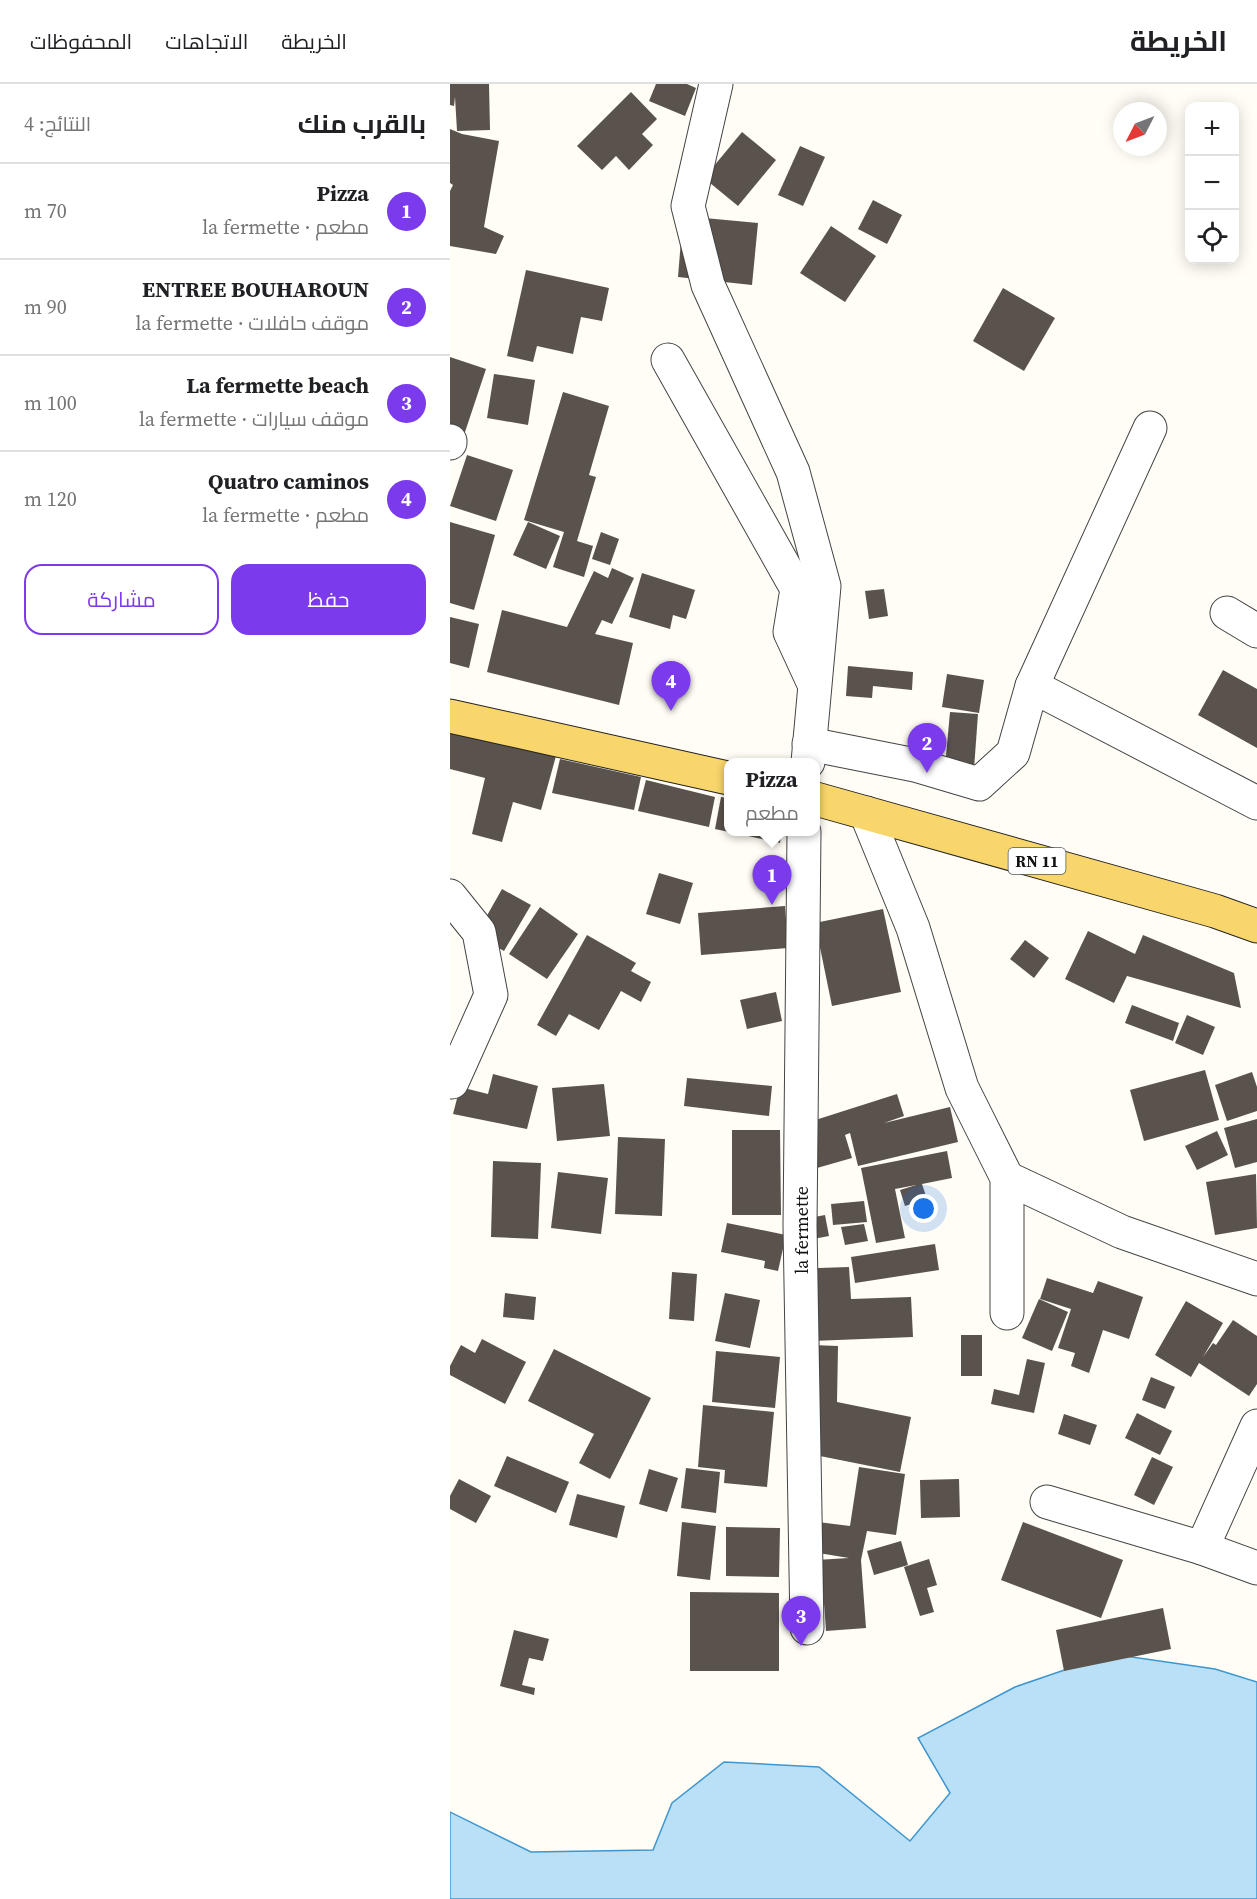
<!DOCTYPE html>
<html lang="ar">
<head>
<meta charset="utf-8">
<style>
  :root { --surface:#fff; --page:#f6f6f6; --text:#202124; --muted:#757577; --line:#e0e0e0; --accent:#7c3aed }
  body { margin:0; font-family:"Source Serif 4",Cairo,serif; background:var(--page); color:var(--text); direction:rtl }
  .controls { position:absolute; right:18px; top:18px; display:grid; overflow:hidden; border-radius:12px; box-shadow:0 3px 15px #0003 }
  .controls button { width:54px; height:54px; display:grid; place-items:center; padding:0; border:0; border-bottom:2px solid var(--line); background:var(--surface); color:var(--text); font:30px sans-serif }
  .compass { position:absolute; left:663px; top:18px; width:54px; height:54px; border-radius:50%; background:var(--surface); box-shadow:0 3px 15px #0003; rotate:228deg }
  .you { position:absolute; left:474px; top:1125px; width:21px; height:21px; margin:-15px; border:4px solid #fff; border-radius:50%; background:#1a73e8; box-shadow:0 0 0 9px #1a73e833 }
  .badge { display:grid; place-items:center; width:39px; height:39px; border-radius:50%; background:var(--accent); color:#fff; font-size:20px; font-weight:700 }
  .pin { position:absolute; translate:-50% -50px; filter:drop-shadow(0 2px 3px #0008) }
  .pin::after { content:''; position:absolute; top:32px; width:21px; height:18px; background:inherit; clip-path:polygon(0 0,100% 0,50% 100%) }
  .popup { position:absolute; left:274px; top:674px; width:96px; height:78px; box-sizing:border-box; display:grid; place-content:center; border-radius:12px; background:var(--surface); filter:drop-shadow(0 2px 4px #0005); font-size:20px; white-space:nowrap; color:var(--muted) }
  .popup b { font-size:22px; color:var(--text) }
  .popup::after { content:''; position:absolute; left:50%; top:100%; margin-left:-12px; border:12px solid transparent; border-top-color:var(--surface) }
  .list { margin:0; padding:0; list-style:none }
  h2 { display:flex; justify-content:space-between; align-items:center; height:78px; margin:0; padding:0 24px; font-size:26px }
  h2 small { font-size:20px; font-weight:400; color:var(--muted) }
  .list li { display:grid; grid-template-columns:39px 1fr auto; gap:18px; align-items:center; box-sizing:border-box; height:96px; padding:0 24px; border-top:2px solid var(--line) }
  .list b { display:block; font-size:22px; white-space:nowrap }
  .list p { margin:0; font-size:20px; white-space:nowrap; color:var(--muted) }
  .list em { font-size:20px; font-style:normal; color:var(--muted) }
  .actions { display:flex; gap:12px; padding:18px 24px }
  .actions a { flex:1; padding:14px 0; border:2px solid var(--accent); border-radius:18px; text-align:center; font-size:21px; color:var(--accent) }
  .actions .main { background:var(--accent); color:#fff }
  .icon { flex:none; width:33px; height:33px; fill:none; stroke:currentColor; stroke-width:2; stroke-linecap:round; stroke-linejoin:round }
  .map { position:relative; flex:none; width:807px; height:1815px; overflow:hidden; direction:ltr }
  header { display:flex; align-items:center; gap:36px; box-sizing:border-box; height:84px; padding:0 30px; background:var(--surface); border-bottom:2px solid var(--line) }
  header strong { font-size:28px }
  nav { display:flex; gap:33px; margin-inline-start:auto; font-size:21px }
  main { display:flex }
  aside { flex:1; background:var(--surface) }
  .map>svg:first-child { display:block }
  .water { fill:#b9e0f7; stroke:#3f96cf; stroke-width:1.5 }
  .building { fill:#5a524d }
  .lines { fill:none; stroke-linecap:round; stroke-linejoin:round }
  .minor-casing { stroke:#444; stroke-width:35 }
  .primary-casing { stroke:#222; stroke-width:35 }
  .minor { stroke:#fff; stroke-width:33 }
  .primary { stroke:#f9d66b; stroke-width:33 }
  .labels { text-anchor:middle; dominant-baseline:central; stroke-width:6; stroke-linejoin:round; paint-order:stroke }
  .shield { fill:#fff; stroke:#585858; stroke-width:1.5 }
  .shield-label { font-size:16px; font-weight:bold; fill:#111 }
  .street-label { font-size:18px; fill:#111; stroke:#fff }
</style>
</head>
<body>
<header>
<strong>الخريطة</strong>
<nav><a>الخريطة</a><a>الاتجاهات</a><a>المحفوظات</a></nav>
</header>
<main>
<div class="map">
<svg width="807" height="1815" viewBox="0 0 807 1815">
  <rect width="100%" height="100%" fill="#fffdf5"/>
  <polygon class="water" points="661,1570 765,1585 807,1598 807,1815 0,1815 0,1728 81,1768 203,1766 222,1719 274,1678 369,1683 460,1757 500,1709 468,1654 565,1603"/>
  <g class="building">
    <polygon points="0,0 39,0 40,46 7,47 5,13 4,22 0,21"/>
    <polygon points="206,0 237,0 246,4 235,32 199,17"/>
    <polygon points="181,8 207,35 192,50 203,61 179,86 166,72 152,86 127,62"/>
    <polygon points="0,45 12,50 49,57 34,143 54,152 46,170 0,162 0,107 3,101 0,99"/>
    <polygon points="292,48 326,76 288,122 254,94"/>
    <polygon points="350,62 375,73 353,122 328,111"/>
    <polygon points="423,116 452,131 437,160 408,145"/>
    <polygon points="233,132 308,139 302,201 228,193"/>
    <polygon points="381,142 426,172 395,218 350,189"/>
    <polygon points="76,186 159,204 152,237 131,233 123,270 87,262 83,278 57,272"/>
    <polygon points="553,204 605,234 574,287 523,257"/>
    <polygon points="0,273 36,285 13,354 0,350"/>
    <polygon points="44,290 85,296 78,341 37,334"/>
    <polygon points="113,308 159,322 139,391 146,393 127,457 143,462 134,493 103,483 114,448 74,436"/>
    <polygon points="17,371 63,386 46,437 0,422"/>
    <polygon points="0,438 45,451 24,526 0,519"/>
    <polygon points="78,438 110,452 96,485 63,471"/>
    <polygon points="151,448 169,455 160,481 142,475"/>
    <polygon points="162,484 184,494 162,540 152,536 145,550 183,559 169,621 37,588 52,526 117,543 144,487 158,494"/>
    <polygon points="192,489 245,506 236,535 223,531 220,545 179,533"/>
    <polygon points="434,505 438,532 419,535 415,507"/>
    <polygon points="0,533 29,540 19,584 0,579"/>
    <polygon points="398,582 463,588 462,606 423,602 422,614 396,612"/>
    <polygon points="773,586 807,605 807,664 748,631"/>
    <polygon points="497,590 534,596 529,629 492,623"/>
    <polygon points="500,628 528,630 524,685 495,683"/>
    <polygon points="0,648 106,672 91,726 63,718 52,758 22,750 35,694 0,685"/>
    <polygon points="110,675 191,693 184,726 102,709"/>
    <polygon points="196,696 265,713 259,743 188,727"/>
    <polygon points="271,713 278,714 279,748 265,745"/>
    <polygon points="280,748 332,748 330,759"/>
    <polygon points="209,789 243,799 230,840 196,830"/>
    <polygon points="52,805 81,821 54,867 26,851"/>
    <polygon points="335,822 338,864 251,871 248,829"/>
    <polygon points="90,823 128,850 97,895 59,870"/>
    <polygon points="433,825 451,908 382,922 365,839"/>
    <polygon points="638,847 685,870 693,851 784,889 791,924 677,892 664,919 615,895"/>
    <polygon points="137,851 186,879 181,887 201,898 191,918 171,907 149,946 119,930 106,952 87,941"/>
    <polygon points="575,856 599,874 584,894 560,875"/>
    <polygon points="326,908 332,937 297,945 290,916"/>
    <polygon points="682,921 729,939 723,957 675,939"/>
    <polygon points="737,931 765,943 753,971 725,959"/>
    <polygon points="755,986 769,1036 694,1057 680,1006"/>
    <polygon points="802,988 807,1003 807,1027 777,1037 765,1001"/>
    <polygon points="43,990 88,1002 77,1045 3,1030 10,1003 38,1010"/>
    <polygon points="237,994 322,1002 319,1032 234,1022"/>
    <polygon points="154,1000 160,1052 107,1057 102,1004"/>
    <polygon points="447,1010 454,1032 434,1039 500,1023 508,1058 408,1082 400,1049 395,1051 402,1074 367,1084 356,1039"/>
    <polygon points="807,1035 807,1078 785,1084 774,1044"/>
    <polygon points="282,1046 330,1046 331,1131 282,1131"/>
    <polygon points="767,1047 778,1071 747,1086 735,1062"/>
    <polygon points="168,1053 215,1055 212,1132 165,1130"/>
    <polygon points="497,1067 502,1094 472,1100 477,1115 455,1122 450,1106 466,1101 445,1105 455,1154 426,1159 411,1084"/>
    <polygon points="43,1077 91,1079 88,1155 41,1153"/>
    <polygon points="108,1088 158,1094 151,1150 101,1144"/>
    <polygon points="806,1090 807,1144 765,1151 756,1098"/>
    <polygon points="414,1117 417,1138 383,1141 381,1120"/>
    <polygon points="375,1131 379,1152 342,1159 338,1138"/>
    <polygon points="277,1139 336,1151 328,1187 314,1184 315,1177 271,1168"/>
    <polygon points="414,1140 418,1157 395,1161 391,1143"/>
    <polygon points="485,1160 489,1186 405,1199 401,1173"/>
    <polygon points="399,1183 401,1215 461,1213 463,1253 362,1257 339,1185"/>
    <polygon points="222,1188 247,1190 244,1237 219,1235"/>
    <polygon points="597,1194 643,1209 648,1197 693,1213 679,1255 653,1246 639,1289 621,1282 625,1269 608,1264 621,1225 590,1215"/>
    <polygon points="55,1209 86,1213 84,1236 53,1233"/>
    <polygon points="275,1209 310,1216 300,1264 265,1257"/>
    <polygon points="589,1215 618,1228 602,1267 572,1254"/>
    <polygon points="736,1217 773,1239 753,1273 763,1259 766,1261 783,1236 807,1252 807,1300 799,1312 749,1279 741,1293 705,1271"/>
    <rect x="511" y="1251" width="21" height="41"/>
    <polygon points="32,1255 76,1278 55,1320 0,1291 0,1282 11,1261 25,1269"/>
    <polygon points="362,1261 388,1262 387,1318 461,1333 450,1388 360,1370"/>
    <polygon points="104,1265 201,1314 160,1395 129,1379 144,1350 78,1317"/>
    <polygon points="266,1267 330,1273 325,1324 262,1318"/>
    <polygon points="577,1275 595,1279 584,1329 541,1320 544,1305 569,1311"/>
    <polygon points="701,1293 725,1303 715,1325 692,1316"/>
    <polygon points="253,1321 324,1328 317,1403 274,1399 275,1386 248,1383"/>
    <polygon points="687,1329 722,1347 710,1371 675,1354"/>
    <polygon points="614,1330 647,1341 640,1361 608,1350"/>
    <polygon points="57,1372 119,1398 106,1429 44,1402"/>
    <polygon points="702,1373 723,1383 704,1421 684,1411"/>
    <polygon points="409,1383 455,1390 446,1451 417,1447 411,1476 416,1544 376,1547 372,1492 366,1476 399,1474 356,1467 360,1437 400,1442"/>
    <polygon points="236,1384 270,1388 266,1429 231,1424"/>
    <polygon points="199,1385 228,1394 217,1428 189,1420"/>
    <polygon points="9,1395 41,1412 26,1439 0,1425 0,1412"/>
    <polygon points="509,1395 510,1433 471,1434 470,1396"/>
    <polygon points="127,1410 175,1422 167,1454 119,1441"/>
    <polygon points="232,1438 266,1442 260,1496 227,1492"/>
    <polygon points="573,1438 673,1476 651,1534 551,1496"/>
    <polygon points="276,1443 330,1444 329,1493 276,1492"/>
    <polygon points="451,1457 458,1481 424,1491 417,1467"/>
    <polygon points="479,1475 487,1501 477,1504 484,1528 470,1532 454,1483"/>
    <polygon points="240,1508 329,1509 329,1587 240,1587"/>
    <polygon points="713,1524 721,1565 614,1587 606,1546"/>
    <polygon points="64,1546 99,1555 93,1577 79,1574 72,1601 85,1604 84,1611 50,1602"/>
  </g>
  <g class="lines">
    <defs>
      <g id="minor">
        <polyline points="266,0 238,122 258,201 343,388 374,502 358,678"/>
        <polyline points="218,276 347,505 340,548 364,600"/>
        <polyline points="0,357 0,359"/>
        <polyline points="777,529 807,547"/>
        <polyline points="582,602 700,344"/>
        <polyline points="359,660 465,681 529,700 563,669 582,602 807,719"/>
        <polyline points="416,729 463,844 512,1004 557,1094 557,1229"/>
        <polyline points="354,748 350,1142 357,1544"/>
        <polyline points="0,812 29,848 41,911 2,998"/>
        <polyline points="557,1094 672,1148 807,1195"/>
        <polyline points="807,1342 752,1464 807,1484"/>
        <polyline points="597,1418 752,1464"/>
      </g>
      <g id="primary">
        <polyline points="0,632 278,694"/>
        <polyline points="366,715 765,827 807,842"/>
      </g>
    </defs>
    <use href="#minor" class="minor-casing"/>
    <use href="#primary" class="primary-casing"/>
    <use href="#minor" class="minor"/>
    <use href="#primary" class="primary"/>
  </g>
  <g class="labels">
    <rect class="shield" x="558.5" y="764" width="57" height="26" rx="4.5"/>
    <g class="shield-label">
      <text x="587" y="777">RN 11</text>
    </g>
    <g class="street-label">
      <text transform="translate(351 1146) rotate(-90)">la fermette</text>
    </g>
  </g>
</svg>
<div class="controls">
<button>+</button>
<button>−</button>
<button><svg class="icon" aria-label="locate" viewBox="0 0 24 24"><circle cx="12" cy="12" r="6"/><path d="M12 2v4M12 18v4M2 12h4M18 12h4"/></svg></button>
</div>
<svg class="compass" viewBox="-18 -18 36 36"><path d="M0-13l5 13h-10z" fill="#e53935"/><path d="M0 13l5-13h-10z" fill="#757577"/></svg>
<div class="you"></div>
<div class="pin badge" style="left:322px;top:821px">1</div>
<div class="popup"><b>Pizza</b>مطعم</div>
<div class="pin badge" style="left:477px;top:689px">2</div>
<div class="pin badge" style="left:351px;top:1562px">3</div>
<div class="pin badge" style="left:221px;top:627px">4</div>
</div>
<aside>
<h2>بالقرب منك<small>النتائج: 4</small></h2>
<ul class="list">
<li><span class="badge">1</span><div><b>Pizza</b><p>مطعم · la fermette</p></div><em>70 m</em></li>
<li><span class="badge">2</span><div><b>ENTREE BOUHAROUN</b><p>موقف حافلات · la fermette</p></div><em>90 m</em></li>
<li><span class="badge">3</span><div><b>La fermette beach</b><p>موقف سيارات · la fermette</p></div><em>100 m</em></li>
<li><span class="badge">4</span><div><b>Quatro caminos</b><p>مطعم · la fermette</p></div><em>120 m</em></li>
</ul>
<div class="actions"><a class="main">حفظ</a><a>مشاركة</a></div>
</aside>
</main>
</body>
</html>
